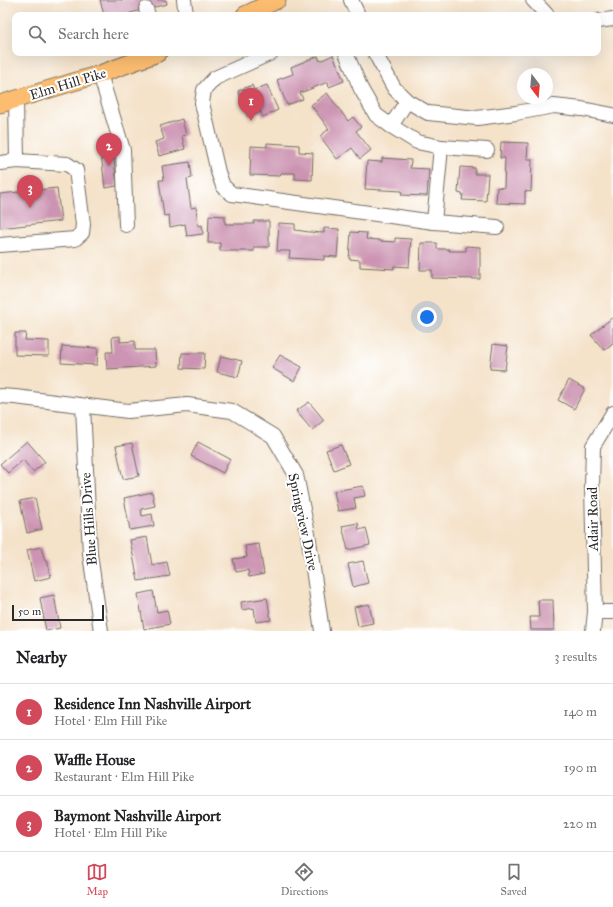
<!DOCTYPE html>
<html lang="en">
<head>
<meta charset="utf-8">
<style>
  :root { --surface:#fff; --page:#f6f6f6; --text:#202124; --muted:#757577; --line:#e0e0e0; --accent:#d1495b }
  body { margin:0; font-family:"IM FELL Great Primer",serif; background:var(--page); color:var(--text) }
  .compass { position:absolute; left:517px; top:68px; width:36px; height:36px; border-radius:50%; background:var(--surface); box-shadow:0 4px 16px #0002; rotate:164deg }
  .scale { position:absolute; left:12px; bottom:10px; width:92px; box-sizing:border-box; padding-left:4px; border:2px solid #2b2b2b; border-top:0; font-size:11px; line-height:14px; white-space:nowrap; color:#2b2b2b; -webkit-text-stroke:3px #fff; paint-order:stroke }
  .you { position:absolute; left:427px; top:317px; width:14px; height:14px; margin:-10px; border:3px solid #fff; border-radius:50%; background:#1a73e8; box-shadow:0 0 0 6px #1a73e833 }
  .badge { display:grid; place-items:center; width:26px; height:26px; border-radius:50%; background:var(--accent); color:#fff; font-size:13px; font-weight:700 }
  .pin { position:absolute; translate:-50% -33px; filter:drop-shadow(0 1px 2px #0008) }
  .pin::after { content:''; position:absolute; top:21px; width:14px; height:12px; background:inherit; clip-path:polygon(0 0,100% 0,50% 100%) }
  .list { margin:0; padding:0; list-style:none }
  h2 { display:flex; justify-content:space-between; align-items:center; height:52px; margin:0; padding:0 16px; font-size:17px }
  h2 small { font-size:13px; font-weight:400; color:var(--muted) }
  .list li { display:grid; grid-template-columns:26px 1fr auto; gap:12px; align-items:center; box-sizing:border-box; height:56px; padding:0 16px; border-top:1px solid var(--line) }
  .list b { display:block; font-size:15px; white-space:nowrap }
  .list p { margin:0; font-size:13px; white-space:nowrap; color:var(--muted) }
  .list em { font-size:13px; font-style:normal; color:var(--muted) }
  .icon { flex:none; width:22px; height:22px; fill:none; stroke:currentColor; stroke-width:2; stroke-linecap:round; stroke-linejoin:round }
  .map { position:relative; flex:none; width:613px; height:631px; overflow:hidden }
  .search { position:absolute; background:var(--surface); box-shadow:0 4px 16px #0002; left:12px; right:12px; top:12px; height:44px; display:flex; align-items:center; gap:10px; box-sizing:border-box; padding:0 14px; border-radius:8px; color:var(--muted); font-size:15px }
  .sheet { height:220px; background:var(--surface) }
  nav { display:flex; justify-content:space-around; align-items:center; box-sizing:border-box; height:56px; border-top:1px solid var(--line); background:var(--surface); font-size:11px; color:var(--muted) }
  nav a { display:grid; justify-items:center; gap:2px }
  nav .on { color:var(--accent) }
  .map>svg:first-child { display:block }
  .building { fill:#cc94b2 }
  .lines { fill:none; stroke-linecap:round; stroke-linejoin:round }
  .minor-casing { stroke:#716b62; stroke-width:16 }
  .major-casing { stroke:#716b62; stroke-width:19 }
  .minor { stroke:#fff; stroke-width:14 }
  .major { stroke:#fcbd6f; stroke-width:17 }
  .labels { text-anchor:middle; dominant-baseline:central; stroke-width:4; stroke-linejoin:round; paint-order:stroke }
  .street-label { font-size:14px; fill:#2b2b2b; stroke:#fff }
</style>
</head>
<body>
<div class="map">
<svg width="613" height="631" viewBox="0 0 613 631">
  <rect width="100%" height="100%" fill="#fff"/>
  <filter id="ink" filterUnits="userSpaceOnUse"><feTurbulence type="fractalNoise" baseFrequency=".025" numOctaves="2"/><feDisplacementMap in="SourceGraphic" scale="8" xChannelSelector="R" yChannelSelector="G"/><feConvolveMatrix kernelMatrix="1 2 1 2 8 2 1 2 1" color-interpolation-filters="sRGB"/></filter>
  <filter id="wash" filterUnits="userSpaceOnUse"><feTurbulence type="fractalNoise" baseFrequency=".012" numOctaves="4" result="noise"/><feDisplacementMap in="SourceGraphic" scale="16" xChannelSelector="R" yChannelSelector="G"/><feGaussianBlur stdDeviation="0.9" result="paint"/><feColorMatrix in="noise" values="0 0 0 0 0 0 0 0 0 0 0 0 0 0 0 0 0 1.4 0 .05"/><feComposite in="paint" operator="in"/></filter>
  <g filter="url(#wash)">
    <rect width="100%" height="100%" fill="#f4e2c9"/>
    <g id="blocks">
      <g class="building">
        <polygon points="100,0 166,0 167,4 130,13 131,15 104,15"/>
        <polygon points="333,55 344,81 329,87 328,82 300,93 303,99 287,105 277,80 293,74 291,67 318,56 320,61"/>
        <polygon points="252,85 254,90 267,85 278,110 263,117 260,111 249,116 238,91"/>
        <polygon points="327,93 348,121 353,117 361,127 356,131 371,150 360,159 352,148 337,159 320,136 329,129 311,105"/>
        <polygon points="182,119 186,135 182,136 185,149 159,156 155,142 164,139 160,126"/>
        <polygon points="501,142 528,143 527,159 532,159 531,192 525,191 525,204 496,203 497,187 504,188 505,158 500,158"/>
        <polygon points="112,143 117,186 105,188 100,145"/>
        <polygon points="267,143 299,145 299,152 313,153 312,180 295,179 295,173 281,173 280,176 250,175 251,146 267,147"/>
        <polygon points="382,158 411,160 410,168 429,169 427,196 401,195 402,191 365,189 367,161 382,162"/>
        <polygon points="190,162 192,178 187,179 191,208 196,207 198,226 202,225 203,234 187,236 185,224 170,227 169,215 164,216 159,180 164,180 162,166"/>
        <polygon points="460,167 475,168 475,174 488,174 486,201 462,200 463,194 458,193"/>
        <polygon points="57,188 61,221 0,228 0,194"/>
        <polygon points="209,215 225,216 225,224 254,224 254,221 269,221 269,247 254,247 254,251 220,251 220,243 208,243"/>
        <polygon points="279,223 295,224 295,230 309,232 324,233 324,228 339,229 337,257 324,256 324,260 289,258 290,251 277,251"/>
        <polygon points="351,232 367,233 366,239 379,240 379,241 395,242 395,238 411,239 409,267 394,266 394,269 360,267 360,260 349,259"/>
        <polygon points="421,243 437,243 437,249 449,249 449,251 466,251 466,246 480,247 480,279 432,278 432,270 420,270"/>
        <polygon points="613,317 613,343 604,350 591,335"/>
        <polygon points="15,333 26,333 25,340 49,341 49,356 15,355"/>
        <polygon points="120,336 120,342 135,341 135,350 155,350 156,366 107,369 106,352 113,352 112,337"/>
        <polygon points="493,344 508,346 505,370 490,369"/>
        <polygon points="62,346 98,348 97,365 61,363"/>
        <polygon points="182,353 205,353 204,369 181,368"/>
        <polygon points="280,355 302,367 294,381 272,368"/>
        <polygon points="221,356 242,361 238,377 217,372"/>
        <polygon points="569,380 585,389 574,409 558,400"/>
        <polygon points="309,402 324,420 312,430 296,411"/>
        <polygon points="27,441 45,462 33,472 23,460 8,473 0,464"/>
        <polygon points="198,442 230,459 223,473 191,456"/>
        <polygon points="132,443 139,476 123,479 116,446"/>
        <polygon points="341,445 349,464 334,470 326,450"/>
        <polygon points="363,486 365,496 354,498 356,508 338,511 334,491"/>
        <polygon points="152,492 155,506 141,509 142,516 152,514 154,526 130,530 124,498"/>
        <polygon points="35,498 42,529 27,533 20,501"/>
        <polygon points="358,523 359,530 366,528 370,545 348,550 342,526"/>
        <polygon points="147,537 152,565 167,562 170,576 138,581 130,540"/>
        <polygon points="259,544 264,574 249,577 248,570 236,572 233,559 247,557 245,546"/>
        <polygon points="41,547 45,561 47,560 51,577 34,581 27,550"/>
        <polygon points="363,561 368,583 353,587 348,564"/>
        <polygon points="153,591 157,612 167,610 170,624 144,629 138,594"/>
        <polygon points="54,595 60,628 46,631 40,598"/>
        <polygon points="267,598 271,620 256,622 254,608 242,610 241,602"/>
        <polygon points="538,600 553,600 554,630 531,630 530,617 539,617"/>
        <polygon points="369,604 373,623 358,626 354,607"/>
      </g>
    </g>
  </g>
  <g filter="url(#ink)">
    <use href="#blocks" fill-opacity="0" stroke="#716b62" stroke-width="1"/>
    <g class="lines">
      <defs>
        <g id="minor">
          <polyline points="184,0 186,15"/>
          <polyline points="351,0 358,15"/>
          <polyline points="533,0 547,15"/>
          <polyline points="146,9 148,15"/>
          <polyline points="598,21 613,19"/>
          <polyline points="271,53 215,78 204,90 202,103 218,172 223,186 232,194 434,222 441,147 417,142 391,126 376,115 361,89 346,53"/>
          <polyline points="375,53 394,88 407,101 428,113 477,118 516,113 554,106 582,109 613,115"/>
          <polyline points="100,74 123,150 126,225"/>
          <polyline points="16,100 17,161"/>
          <polyline points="391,126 407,101"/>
          <polyline points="441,147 487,150"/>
          <polyline points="0,163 17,161 67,164 76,170 83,224 82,233 75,239 0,245"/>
          <polyline points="434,222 497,227"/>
          <polyline points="0,396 15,397 128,411 187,405 232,411 273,436 296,475 308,534 322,631"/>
          <polyline points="83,406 90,554 101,631"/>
          <polyline points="595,612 613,612"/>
          <polyline points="593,631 595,612 592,487 593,446 613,413"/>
        </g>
        <g id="major">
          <polyline points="245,15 277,0"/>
          <polyline points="0,104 100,74 158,53"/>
        </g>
      </defs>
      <use href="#minor" class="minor-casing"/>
      <use href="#major" class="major-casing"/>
      <use href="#minor" class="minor"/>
      <use href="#major" class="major"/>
    </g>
  </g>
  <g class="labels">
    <g class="street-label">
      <text transform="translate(68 84) rotate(-17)">Elm Hill Pike</text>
      <text transform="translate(89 519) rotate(-94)">Blue Hills Drive</text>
      <text transform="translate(593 519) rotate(-91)">Adair Road</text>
      <text transform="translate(303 522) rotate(78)">Springview Drive</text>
    </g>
  </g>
</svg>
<svg class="compass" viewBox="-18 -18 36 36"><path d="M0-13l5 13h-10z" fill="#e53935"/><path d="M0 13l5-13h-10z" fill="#757577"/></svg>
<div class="scale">50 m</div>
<div class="you"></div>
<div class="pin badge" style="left:251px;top:121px">1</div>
<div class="pin badge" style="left:109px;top:166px">2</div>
<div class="pin badge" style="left:30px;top:208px">3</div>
<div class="search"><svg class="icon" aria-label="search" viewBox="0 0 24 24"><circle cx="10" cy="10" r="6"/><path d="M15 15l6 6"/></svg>Search here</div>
</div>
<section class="sheet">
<h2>Nearby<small>3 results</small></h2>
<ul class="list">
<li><span class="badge">1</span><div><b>Residence Inn Nashville Airport</b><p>Hotel · Elm Hill Pike</p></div><em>140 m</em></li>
<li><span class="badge">2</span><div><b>Waffle House</b><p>Restaurant · Elm Hill Pike</p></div><em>190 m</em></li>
<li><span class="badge">3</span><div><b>Baymont Nashville Airport</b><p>Hotel · Elm Hill Pike</p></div><em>220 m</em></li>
</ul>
</section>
<nav>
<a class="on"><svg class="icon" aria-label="map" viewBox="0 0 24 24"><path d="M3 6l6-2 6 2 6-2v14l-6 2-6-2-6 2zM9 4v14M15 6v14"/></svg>Map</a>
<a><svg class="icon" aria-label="directions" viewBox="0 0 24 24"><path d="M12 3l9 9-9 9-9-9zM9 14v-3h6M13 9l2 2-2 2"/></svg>Directions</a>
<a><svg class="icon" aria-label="saved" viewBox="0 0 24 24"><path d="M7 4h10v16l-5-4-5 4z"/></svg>Saved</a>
</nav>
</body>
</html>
